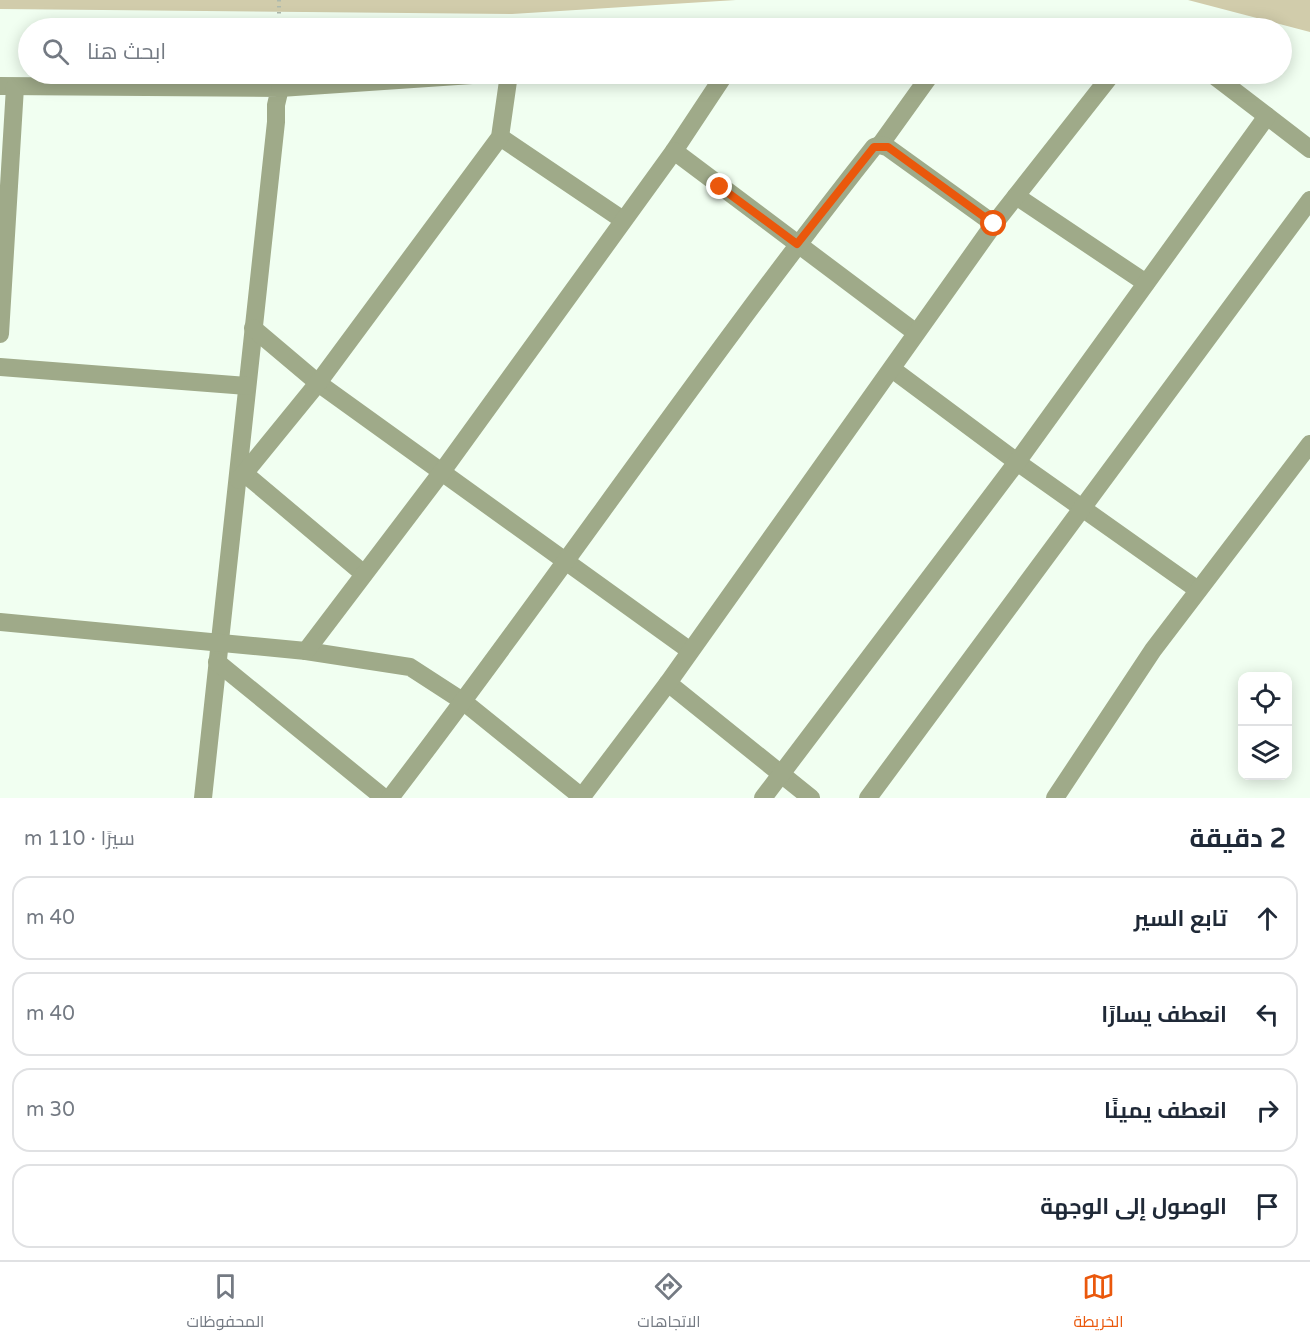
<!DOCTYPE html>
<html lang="ar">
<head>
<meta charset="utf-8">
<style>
  :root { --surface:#fff; --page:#f2f2f3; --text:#1f2937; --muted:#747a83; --line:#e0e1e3; --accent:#ea580c }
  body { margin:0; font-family:"Varela Round",Cairo,sans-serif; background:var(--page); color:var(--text); direction:rtl }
  .controls { position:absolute; right:18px; bottom:18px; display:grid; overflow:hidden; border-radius:12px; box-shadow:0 3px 15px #0003 }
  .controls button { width:54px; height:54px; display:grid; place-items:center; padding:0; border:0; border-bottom:2px solid var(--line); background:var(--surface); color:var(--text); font:30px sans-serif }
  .stop { position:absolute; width:18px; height:18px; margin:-14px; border:4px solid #ea580c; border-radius:50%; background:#fff }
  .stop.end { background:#ea580c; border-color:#fff; box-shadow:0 2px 6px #0008 }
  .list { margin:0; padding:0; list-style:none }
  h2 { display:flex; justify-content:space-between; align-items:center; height:78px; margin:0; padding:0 24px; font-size:26px }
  h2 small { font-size:20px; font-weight:400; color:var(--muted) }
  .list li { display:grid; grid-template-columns:39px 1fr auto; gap:18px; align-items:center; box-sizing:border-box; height:84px; margin:0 12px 12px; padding:0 12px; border:2px solid var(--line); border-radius:18px }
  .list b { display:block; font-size:22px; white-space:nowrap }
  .list em { font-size:20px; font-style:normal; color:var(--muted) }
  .icon { flex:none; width:33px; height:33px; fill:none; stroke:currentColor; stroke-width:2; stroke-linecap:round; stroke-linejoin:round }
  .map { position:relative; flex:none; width:1310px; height:798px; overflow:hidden; direction:ltr }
  .search { position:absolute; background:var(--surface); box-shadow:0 3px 15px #0003; left:18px; right:18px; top:18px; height:66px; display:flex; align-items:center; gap:15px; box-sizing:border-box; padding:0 21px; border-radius:33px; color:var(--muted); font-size:22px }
  .sheet { height:462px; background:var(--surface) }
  nav { display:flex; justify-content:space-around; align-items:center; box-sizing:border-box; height:84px; border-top:2px solid var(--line); background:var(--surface); font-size:16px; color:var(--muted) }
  nav a { display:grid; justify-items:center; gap:3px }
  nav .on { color:var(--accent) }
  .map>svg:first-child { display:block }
  .forest { fill:#d1ccab }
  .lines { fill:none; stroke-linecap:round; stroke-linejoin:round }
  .path { stroke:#adb9ad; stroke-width:4; stroke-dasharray:1.5 4.5; stroke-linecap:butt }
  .street { stroke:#9faa89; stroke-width:18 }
  .route { stroke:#ea580c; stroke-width:8 }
</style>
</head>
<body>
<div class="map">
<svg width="1310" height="798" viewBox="0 0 1310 798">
  <rect width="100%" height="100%" fill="#f1fff1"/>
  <g class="forest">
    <polygon points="0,0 736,0 512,14 0,9"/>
    <polygon points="1188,0 1310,0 1310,32"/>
  </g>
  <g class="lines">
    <polyline class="path" points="279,0 279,28"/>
    <g class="street">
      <polyline points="1212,74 1310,149"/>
      <polyline points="0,86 280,88 276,105 276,122 203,798"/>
      <polyline points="280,88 487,74"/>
      <polyline points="500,137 623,220"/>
      <polyline points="880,145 931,74"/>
      <polyline points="674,151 725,74"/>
      <polyline points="1016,196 1146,283"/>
      <polyline points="253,328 318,383 689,650"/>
      <polyline points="0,334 15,87"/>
      <polyline points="0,367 247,386"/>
      <polyline points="892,369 1017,462 1198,590"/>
      <polyline points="244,473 364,574"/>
      <polyline points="239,480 318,383 500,137 509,74"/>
      <polyline points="0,622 306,651 410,667 464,702 583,798"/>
      <polyline points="306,651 441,473 674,151 915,332"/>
      <polyline points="217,662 384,798"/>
      <polyline points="668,683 811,798"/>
      <path d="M390 798C554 584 706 359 874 147L880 145 887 147 994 224"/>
      <polyline points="581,798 668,683 994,224 1112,74"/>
      <polyline points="763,798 1017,462 1267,116"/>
      <polyline points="868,798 1310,200"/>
      <polyline points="1055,798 1153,650 1310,444"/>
    </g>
  </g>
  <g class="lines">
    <polyline class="route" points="720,187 797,244 874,147 888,147 994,224"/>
  </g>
</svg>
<div class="controls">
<button><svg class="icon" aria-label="locate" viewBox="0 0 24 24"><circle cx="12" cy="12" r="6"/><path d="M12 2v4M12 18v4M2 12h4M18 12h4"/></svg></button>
<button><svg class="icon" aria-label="layers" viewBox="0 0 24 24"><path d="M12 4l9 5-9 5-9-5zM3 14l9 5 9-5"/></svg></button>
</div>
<div class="stop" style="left:994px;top:224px"></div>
<div class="stop end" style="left:720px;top:187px"></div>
<div class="search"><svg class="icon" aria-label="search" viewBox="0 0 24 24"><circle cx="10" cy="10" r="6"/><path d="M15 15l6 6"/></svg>ابحث هنا</div>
</div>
<section class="sheet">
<h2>2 دقيقة<small>سيرًا · 110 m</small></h2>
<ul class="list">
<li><svg class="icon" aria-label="ahead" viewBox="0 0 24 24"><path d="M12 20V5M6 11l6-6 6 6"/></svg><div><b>تابع السير</b></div><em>40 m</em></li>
<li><svg class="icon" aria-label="left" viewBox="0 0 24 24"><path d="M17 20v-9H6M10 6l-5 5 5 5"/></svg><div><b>انعطف يسارًا</b></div><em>40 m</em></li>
<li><svg class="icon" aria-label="right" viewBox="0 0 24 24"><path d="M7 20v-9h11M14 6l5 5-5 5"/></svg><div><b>انعطف يمينًا</b></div><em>30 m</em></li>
<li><svg class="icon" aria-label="arrive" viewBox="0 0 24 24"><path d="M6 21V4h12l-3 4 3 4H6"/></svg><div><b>الوصول إلى الوجهة</b></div></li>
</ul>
</section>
<nav>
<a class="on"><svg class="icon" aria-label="map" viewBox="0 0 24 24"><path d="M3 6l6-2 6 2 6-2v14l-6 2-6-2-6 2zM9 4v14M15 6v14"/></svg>الخريطة</a>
<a><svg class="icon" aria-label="directions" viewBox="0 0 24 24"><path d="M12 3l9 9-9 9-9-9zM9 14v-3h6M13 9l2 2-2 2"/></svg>الاتجاهات</a>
<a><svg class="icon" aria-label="saved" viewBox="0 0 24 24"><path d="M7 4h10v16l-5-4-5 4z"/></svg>المحفوظات</a>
</nav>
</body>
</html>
